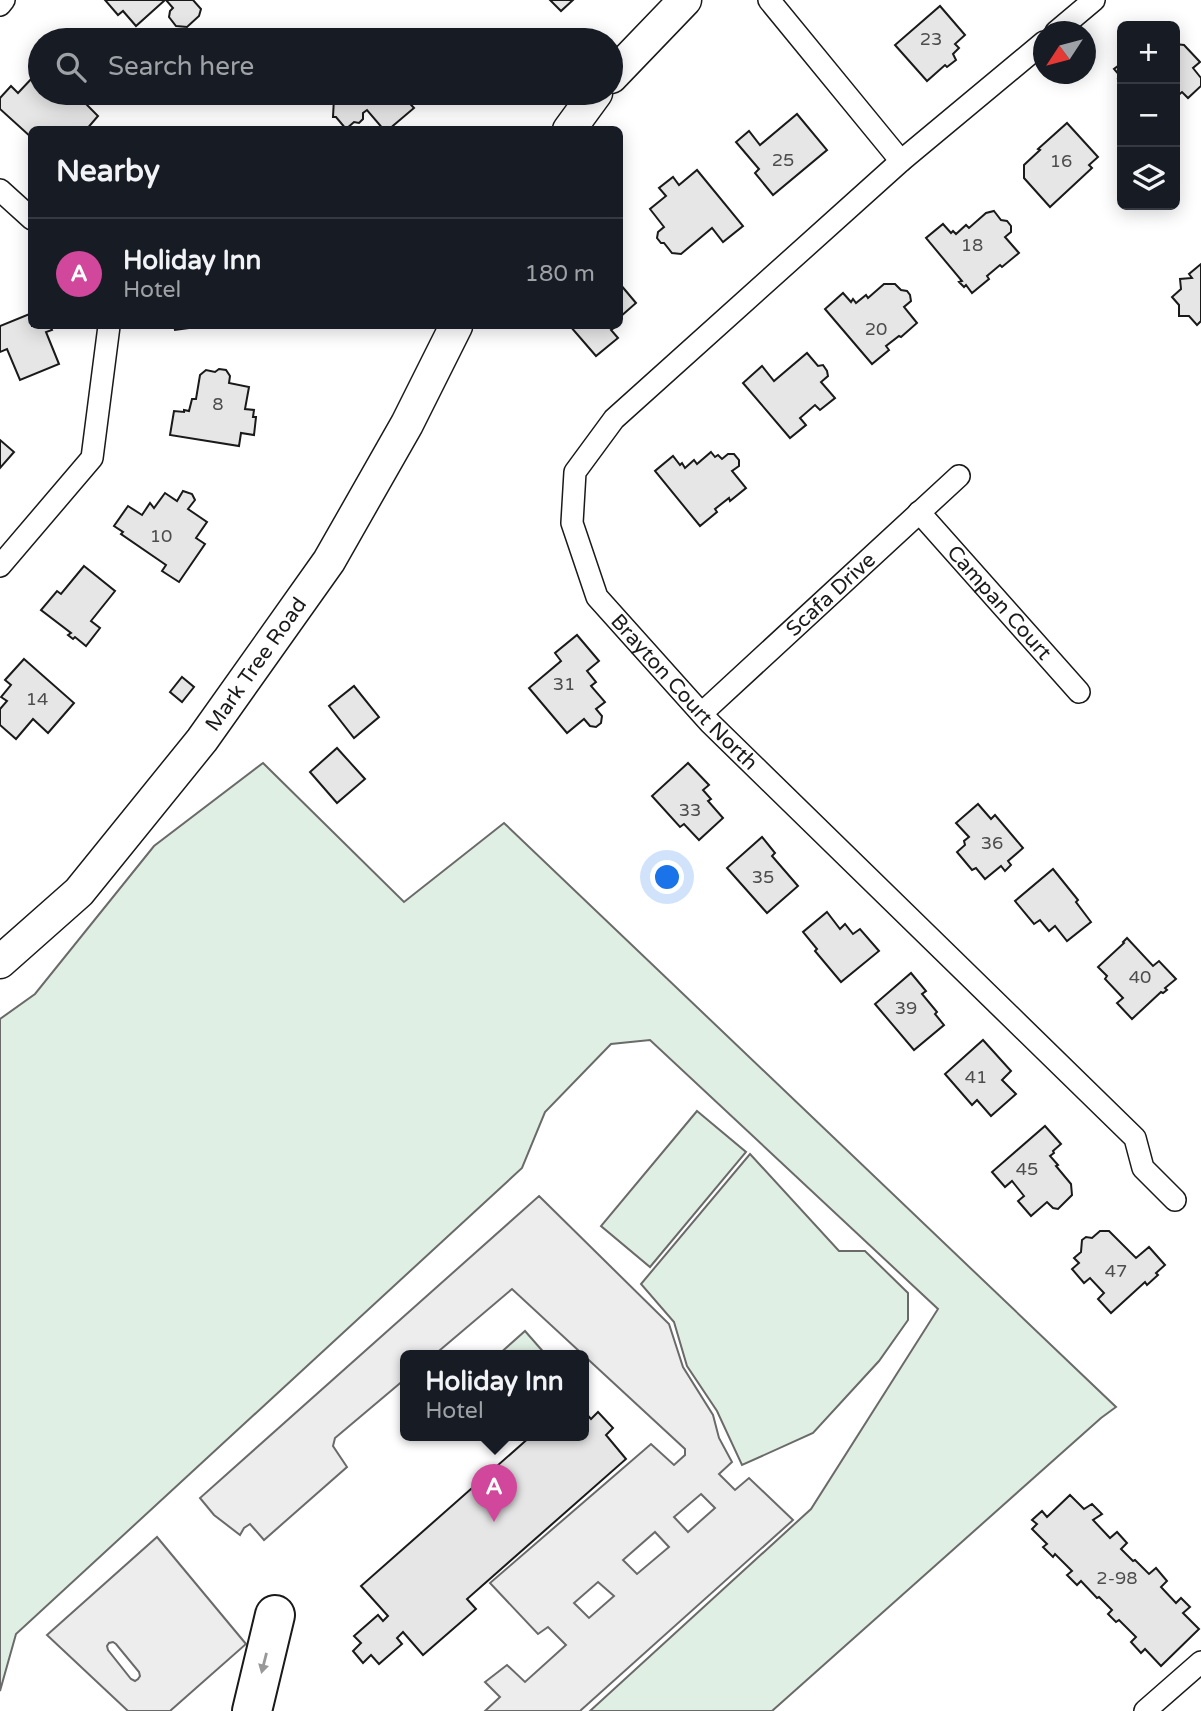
<!DOCTYPE html>
<html lang="en">
<head>
<meta charset="utf-8">
<style>
  :root { --surface:#171b24; --page:#20242c; --text:#f1f3f6; --muted:#9ea1a6; --line:#363941; --accent:#b45309 }
  body { margin:0; font-family:"Varela Round",sans-serif; background:var(--page); color:var(--text) }
  .controls { position:absolute; right:21px; top:21px; display:grid; overflow:hidden; border-radius:10px; box-shadow:0 4px 18px #0003 }
  .controls button { width:63px; height:63px; display:grid; place-items:center; padding:0; border:0; border-bottom:2px solid var(--line); background:var(--surface); color:var(--text); font:35px sans-serif }
  .compass { position:absolute; left:1033px; top:21px; width:63px; height:63px; border-radius:50%; background:var(--surface); box-shadow:0 4px 18px #0003; rotate:234deg }
  .you { position:absolute; left:668px; top:878px; width:24px; height:24px; margin:-18px; border:5px solid #fff; border-radius:50%; background:#1a73e8; box-shadow:0 0 0 10px #1a73e833 }
  .badge { display:grid; place-items:center; width:46px; height:46px; border-radius:50%; background:var(--accent); color:#fff; font-size:23px; font-weight:700 }
  .pin { position:absolute; translate:-50% -58px; filter:drop-shadow(0 2px 4px #0008) }
  .pin::after { content:''; position:absolute; top:37px; width:24px; height:21px; background:inherit; clip-path:polygon(0 0,100% 0,50% 100%) }
  .popup { position:absolute; left:400px; top:1350px; width:189px; height:91px; box-sizing:border-box; display:grid; place-content:center; border-radius:10px; background:var(--surface); filter:drop-shadow(0 2px 5px #0005); font-size:23px; white-space:nowrap; color:var(--muted) }
  .popup b { font-size:26px; color:var(--text) }
  .popup::after { content:''; position:absolute; left:50%; top:100%; margin-left:-14px; border:14px solid transparent; border-top-color:var(--surface) }
  .list { margin:0; padding:0; list-style:none }
  h2 { display:flex; justify-content:space-between; align-items:center; height:91px; margin:0; padding:0 28px; font-size:30px }
  h2 small { font-size:23px; font-weight:400; color:var(--muted) }
  .list li { display:grid; grid-template-columns:46px 1fr auto; gap:21px; align-items:center; box-sizing:border-box; height:112px; padding:0 28px; border-top:2px solid var(--line) }
  .list b { display:block; font-size:26px; white-space:nowrap }
  .list p { margin:0; font-size:23px; white-space:nowrap; color:var(--muted) }
  .list em { font-size:23px; font-style:normal; color:var(--muted) }
  .icon { flex:none; width:38px; height:38px; fill:none; stroke:currentColor; stroke-width:2; stroke-linecap:round; stroke-linejoin:round }
  .map { position:relative; flex:none; width:1201px; height:1711px; overflow:hidden }
  .search { position:absolute; background:var(--surface); box-shadow:0 4px 18px #0003; left:28px; top:28px; width:595px; height:77px; display:flex; align-items:center; gap:18px; box-sizing:border-box; padding:0 24px; border-radius:38px; color:var(--muted); font-size:26px }
  .panel { position:absolute; background:var(--surface); box-shadow:0 4px 18px #0003; left:28px; top:126px; width:595px; height:203px; border-radius:10px }
  .map>svg:first-child { display:block }
  .green { fill:#e0efe3; stroke:#6a6a6a; stroke-width:2 }
  .parking { fill:#ededed; stroke:#6a6a6a; stroke-width:2; fill-rule:evenodd }
  .building { fill:#e6e6e6; stroke:#1a1a1a; stroke-width:2 }
  .lines { fill:none; stroke-linecap:round; stroke-linejoin:round }
  .street-casing { stroke:#1a1a1a; stroke-width:24 }
  .secondary-casing { stroke:#1a1a1a; stroke-width:35 }
  .highway-casing { stroke:#1a1a1a; stroke-width:42 }
  .street { stroke:#fff; stroke-width:21 }
  .secondary { stroke:#fff; stroke-width:32 }
  .highway { stroke:#fff; stroke-width:38 }
  .oneway { fill:#989898 }
  .labels { text-anchor:middle; dominant-baseline:central; stroke-width:5; stroke-linejoin:round; paint-order:stroke }
  .number-label { font-size:18px; fill:#4d4d4d }
  .street-label { font-size:21px; fill:#1a1a1a; stroke:#fff }
</style>
</head>
<body>
<div class="map">
<svg width="1201" height="1711" viewBox="0 0 1201 1711">
  <rect width="100%" height="100%" fill="#fff"/>
  <g class="green">
    <polygon points="263,763 404,902 504,823 1116,1407 1101,1418 772,1711 590,1711 811,1509 938,1309 650,1040 611,1044 545,1112 522,1168 16,1634 0,1691 0,1019 35,994 154,846"/>
    <polygon points="697,1111 746,1152 650,1267 601,1226"/>
    <polygon points="750,1154 839,1251 865,1251 908,1293 908,1320 879,1361 813,1433 742,1465 717,1411 687,1366 674,1322 641,1284"/>
    <polygon points="525,1331 547,1356 497,1356"/>
  </g>
  <g class="parking">
    <path d="M539 1196 669 1324 683 1367 713 1415 719 1438 732 1462 719 1474 735 1490 749 1478 793 1520 580 1711H485L500 1697 485 1682 507 1665 525 1682 566 1645 548 1627 538 1634 490 1583 651 1444 674 1465 685 1455V1449L512 1289 433 1356H405V1379L335 1438 333 1446 347 1467 264 1540 250 1524 244 1528 240 1535 214 1515 200 1498ZM701 1494 715 1508 688 1532 674 1517ZM655 1532 669 1547 637 1574 623 1560ZM598 1582 614 1596 589 1618 574 1603Z"/>
    <path d="M157 1537 246 1644 170 1711H128L47 1635ZM113 1642 116 1644 139 1672 140 1676 138 1679 135 1681 131 1679 108 1650 107 1646 109 1643Z"/>
  </g>
  <g class="building">
    <polygon points="105,0 165,0 136,26 123,11 118,15"/>
    <polygon points="166,0 193,0 201,9 199,16 187,27 176,26 169,17 170,11 173,8"/>
    <polygon points="550,0 573,0 561,11"/>
    <polygon points="940,6 965,35 955,44 959,48 953,54 956,60 947,67 945,65 927,81 895,45"/>
    <polygon points="1175,44 1184,45 1200,62 1193,68 1201,78 1201,86 1188,98 1182,92 1175,98"/>
    <polygon points="1122,63 1122,84 1118,79 1121,77 1114,69"/>
    <polygon points="40,64 40,93 91,93 95,96 87,105 98,116 86,130 32,130 32,138 0,109 0,98 11,86 18,93 34,76 32,74"/>
    <polygon points="346,93 405,93 402,95 414,108 388,130 384,130 367,110 363,113 363,119 359,123 354,122 346,129 336,117 333,117 334,98 340,97"/>
    <polygon points="797,114 827,150 773,195 755,173 759,169 736,142 749,131 760,145"/>
    <polygon points="1067,123 1098,157 1089,165 1092,168 1050,207 1024,178 1024,165 1040,150 1038,149"/>
    <polygon points="697,170 743,226 723,242 712,228 681,254 672,253 664,243 661,243 657,238 658,232 664,227 650,209 666,196 659,188 673,177 679,185"/>
    <polygon points="994,211 1001,220 1007,221 1011,226 1011,232 1005,237 1019,253 1002,267 1000,265 987,276 989,279 972,293 966,285 964,287 959,282 962,281 926,238 943,224 951,233 953,231 956,234 966,225 969,228 986,213"/>
    <polygon points="1201,264 1201,321 1197,325 1189,316 1179,316 1179,305 1172,297 1181,289 1180,279 1192,278 1189,274"/>
    <polygon points="620,284 636,303 620,317"/>
    <polygon points="884,284 895,284 901,290 907,291 910,295 911,301 904,307 917,323 901,337 899,336 886,346 889,350 872,364 825,309 843,293 851,302 853,299 856,303 866,295 868,298"/>
    <polygon points="32,313 32,326 50,326 52,330 46,332 59,364 20,380 7,349 0,352 0,326"/>
    <polygon points="174,326 204,326 175,330"/>
    <polygon points="570,326 617,326 611,330 618,338 596,356"/>
    <polygon points="807,353 818,366 823,365 827,371 828,376 821,382 835,398 820,410 815,405 800,418 806,425 790,438 743,383 762,366 774,381"/>
    <polygon points="219,369 226,370 230,376 229,383 249,387 245,409 254,410 253,417 256,417 254,435 241,433 239,446 170,435 174,411 184,412 184,410 189,411 192,399 196,399 200,375 206,370 215,372"/>
    <polygon points="0,440 14,452 0,468"/>
    <polygon points="711,452 715,457 718,455 722,459 728,454 734,454 739,460 739,466 732,471 746,488 730,501 729,498 715,509 717,512 700,526 655,471 673,456 680,465 682,463 685,468 694,460 697,464"/>
    <polygon points="183,491 192,494 195,500 188,509 207,522 196,538 205,544 179,582 162,571 166,565 121,534 123,532 114,526 128,506 142,515 150,503 154,508 165,493 177,501"/>
    <polygon points="84,566 115,591 91,621 100,628 86,646 75,637 73,639 68,635 71,633 41,610 57,591 61,594"/>
    <polygon points="577,635 599,661 587,671 596,682 591,686 605,702 596,709 602,716 601,723 596,727 590,726 584,719 567,733 529,688 561,661 555,653"/>
    <polygon points="24,659 74,703 48,733 33,719 16,739 0,725 0,709 7,701 1,697 11,685 5,680"/>
    <polygon points="182,677 194,687 182,702 170,692"/>
    <polygon points="354,686 379,717 354,738 329,706"/>
    <polygon points="337,748 365,779 337,803 310,772"/>
    <polygon points="688,763 709,785 703,790 711,799 708,801 723,818 699,840 684,824 680,827 652,796"/>
    <polygon points="978,804 991,819 995,815 1023,848 1008,861 1011,865 1005,871 1001,866 985,879 976,868 972,870 957,852 965,845 964,841 969,837 956,823"/>
    <polygon points="762,837 775,853 772,856 798,886 767,913 727,868"/>
    <polygon points="1053,869 1078,900 1076,902 1091,922 1067,941 1055,926 1049,931 1040,920 1034,924 1015,901"/>
    <polygon points="827,912 840,929 845,924 853,934 860,929 879,951 841,982 815,951 817,949 803,932"/>
    <polygon points="1127,938 1153,966 1159,961 1176,979 1165,988 1167,990 1163,993 1161,992 1132,1019 1117,1003 1123,998 1105,979 1107,976 1098,967 1124,943 1123,942"/>
    <polygon points="911,973 926,991 922,994 937,1012 935,1014 944,1025 914,1050 875,1004"/>
    <polygon points="983,1040 1011,1071 1002,1080 1016,1094 991,1116 977,1100 972,1105 945,1074"/>
    <polygon points="1045,1126 1061,1144 1053,1151 1054,1153 1050,1156 1058,1165 1056,1166 1071,1184 1072,1195 1058,1209 1053,1208 1047,1202 1031,1216 1018,1201 1024,1196 1012,1181 1005,1187 992,1172"/>
    <polygon points="1100,1231 1109,1231 1136,1258 1149,1247 1165,1265 1156,1273 1158,1275 1147,1285 1145,1282 1111,1313 1098,1299 1104,1293 1090,1278 1084,1283 1072,1269 1079,1263 1074,1258 1081,1252 1082,1240 1086,1237 1092,1238"/>
    <polygon points="583,1410 591,1419 598,1412 613,1428 606,1435 626,1459 467,1599 476,1609 423,1655 403,1632 397,1638 402,1644 379,1664 371,1655 363,1663 353,1651 361,1643 354,1636 378,1615 383,1621 388,1616 361,1586 531,1436 583,1436"/>
    <polygon points="1070,1495 1084,1509 1092,1504 1102,1514 1093,1520 1110,1538 1117,1532 1127,1543 1121,1549 1133,1561 1135,1560 1149,1574 1156,1568 1167,1581 1161,1587 1176,1603 1181,1598 1190,1607 1183,1613 1199,1629 1161,1666 1145,1649 1141,1653 1131,1642 1136,1637 1119,1620 1116,1622 1108,1614 1112,1610 1099,1597 1097,1598 1081,1581 1077,1585 1067,1575 1072,1571 1055,1554 1053,1557 1043,1547 1047,1544 1032,1529 1037,1524 1032,1520 1042,1511 1047,1517"/>
  </g>
  <g class="lines">
    <defs>
      <g id="street">
        <polyline points="769,0 901,161"/>
        <polyline points="0,5 4,0"/>
        <polyline points="1056,32 1094,0"/>
        <path id="s1" d="M1044 42 901 161 614 419 575 472 572 523 597 597 710 723 1135 1138 1143 1168 1175 1200"/>
        <polyline points="0,190 32,219"/>
        <path id="s2" d="M919 512 1079 692"/>
        <polyline points="0,566 92,458 109,326"/>
        <path id="s3" d="M702 713 959 476"/>
        <polyline points="1145,1711 1201,1662"/>
      </g>
      <g id="secondary">
        <polyline points="611,77 685,0"/>
        <polyline points="569,130 596,93"/>
        <path id="s4" d="M0 962 79 892 202 740 329 561 407 424 456 326"/>
      </g>
      <polyline id="highway" points="252,1711 275,1615"/>
    </defs>
    <use href="#street" class="street-casing"/>
    <use href="#secondary" class="secondary-casing"/>
    <use href="#highway" class="highway-casing"/>
    <use href="#street" class="street"/>
    <use href="#secondary" class="secondary"/>
    <use href="#highway" class="highway"/>
  </g>
  <defs><path id="oneway-solid" d="M-6-.8H1V-3.2L6.5 0L1 3.2V.8H-6Z" transform="scale(1.75)"/></defs>
  <use class="oneway" href="#oneway-solid" transform="translate(264 1663) rotate(104)"/>
  <g class="labels">
    <g class="number-label">
      <text x="931" y="39">23</text>
      <text x="783" y="160">25</text>
      <text x="1061" y="161">16</text>
      <text x="972" y="245">18</text>
      <text x="876" y="329">20</text>
      <text x="218" y="404">8</text>
      <text x="161" y="536">10</text>
      <text x="564" y="684">31</text>
      <text x="37" y="699">14</text>
      <text x="690" y="810">33</text>
      <text x="992" y="843">36</text>
      <text x="763" y="877">35</text>
      <text x="1140" y="977">40</text>
      <text x="906" y="1008">39</text>
      <text x="976" y="1077">41</text>
      <text x="1027" y="1169">45</text>
      <text x="1116" y="1271">47</text>
      <text x="1117" y="1578">2-98</text>
    </g>
    <g class="street-label">
      <text stroke="none"><textPath href="#s3" startOffset="175">Scafa Drive</textPath></text>
      <text stroke="none"><textPath href="#s2" startOffset="121">Campan Court</textPath></text>
      <text stroke="none"><textPath href="#s4" startOffset="394">Mark Tree Road</textPath></text>
      <text stroke="none"><textPath href="#s1" startOffset="896">Brayton Court North</textPath></text>
    </g>
  </g>
</svg>
<div class="controls">
<button>+</button>
<button>−</button>
<button><svg class="icon" aria-label="layers" viewBox="0 0 24 24"><path d="M12 4l9 5-9 5-9-5zM3 14l9 5 9-5"/></svg></button>
</div>
<svg class="compass" viewBox="-18 -18 36 36"><path d="M0-13l5 13h-10z" fill="#e53935"/><path d="M0 13l5-13h-10z" fill="#9ea1a6"/></svg>
<div class="you"></div>
<div class="pin badge" style="left:494px;top:1522px;background:#d1479c">A</div>
<div class="popup"><b>Holiday Inn</b>Hotel</div>
<div class="search"><svg class="icon" aria-label="search" viewBox="0 0 24 24"><circle cx="10" cy="10" r="6"/><path d="M15 15l6 6"/></svg>Search here</div>
<section class="panel">
<h2>Nearby<small></small></h2>
<ul class="list">
<li><span class="badge" style="background:#d1479c">A</span><div><b>Holiday Inn</b><p>Hotel</p></div><em>180 m</em></li>
</ul>
</section>
</div>
</body>
</html>
